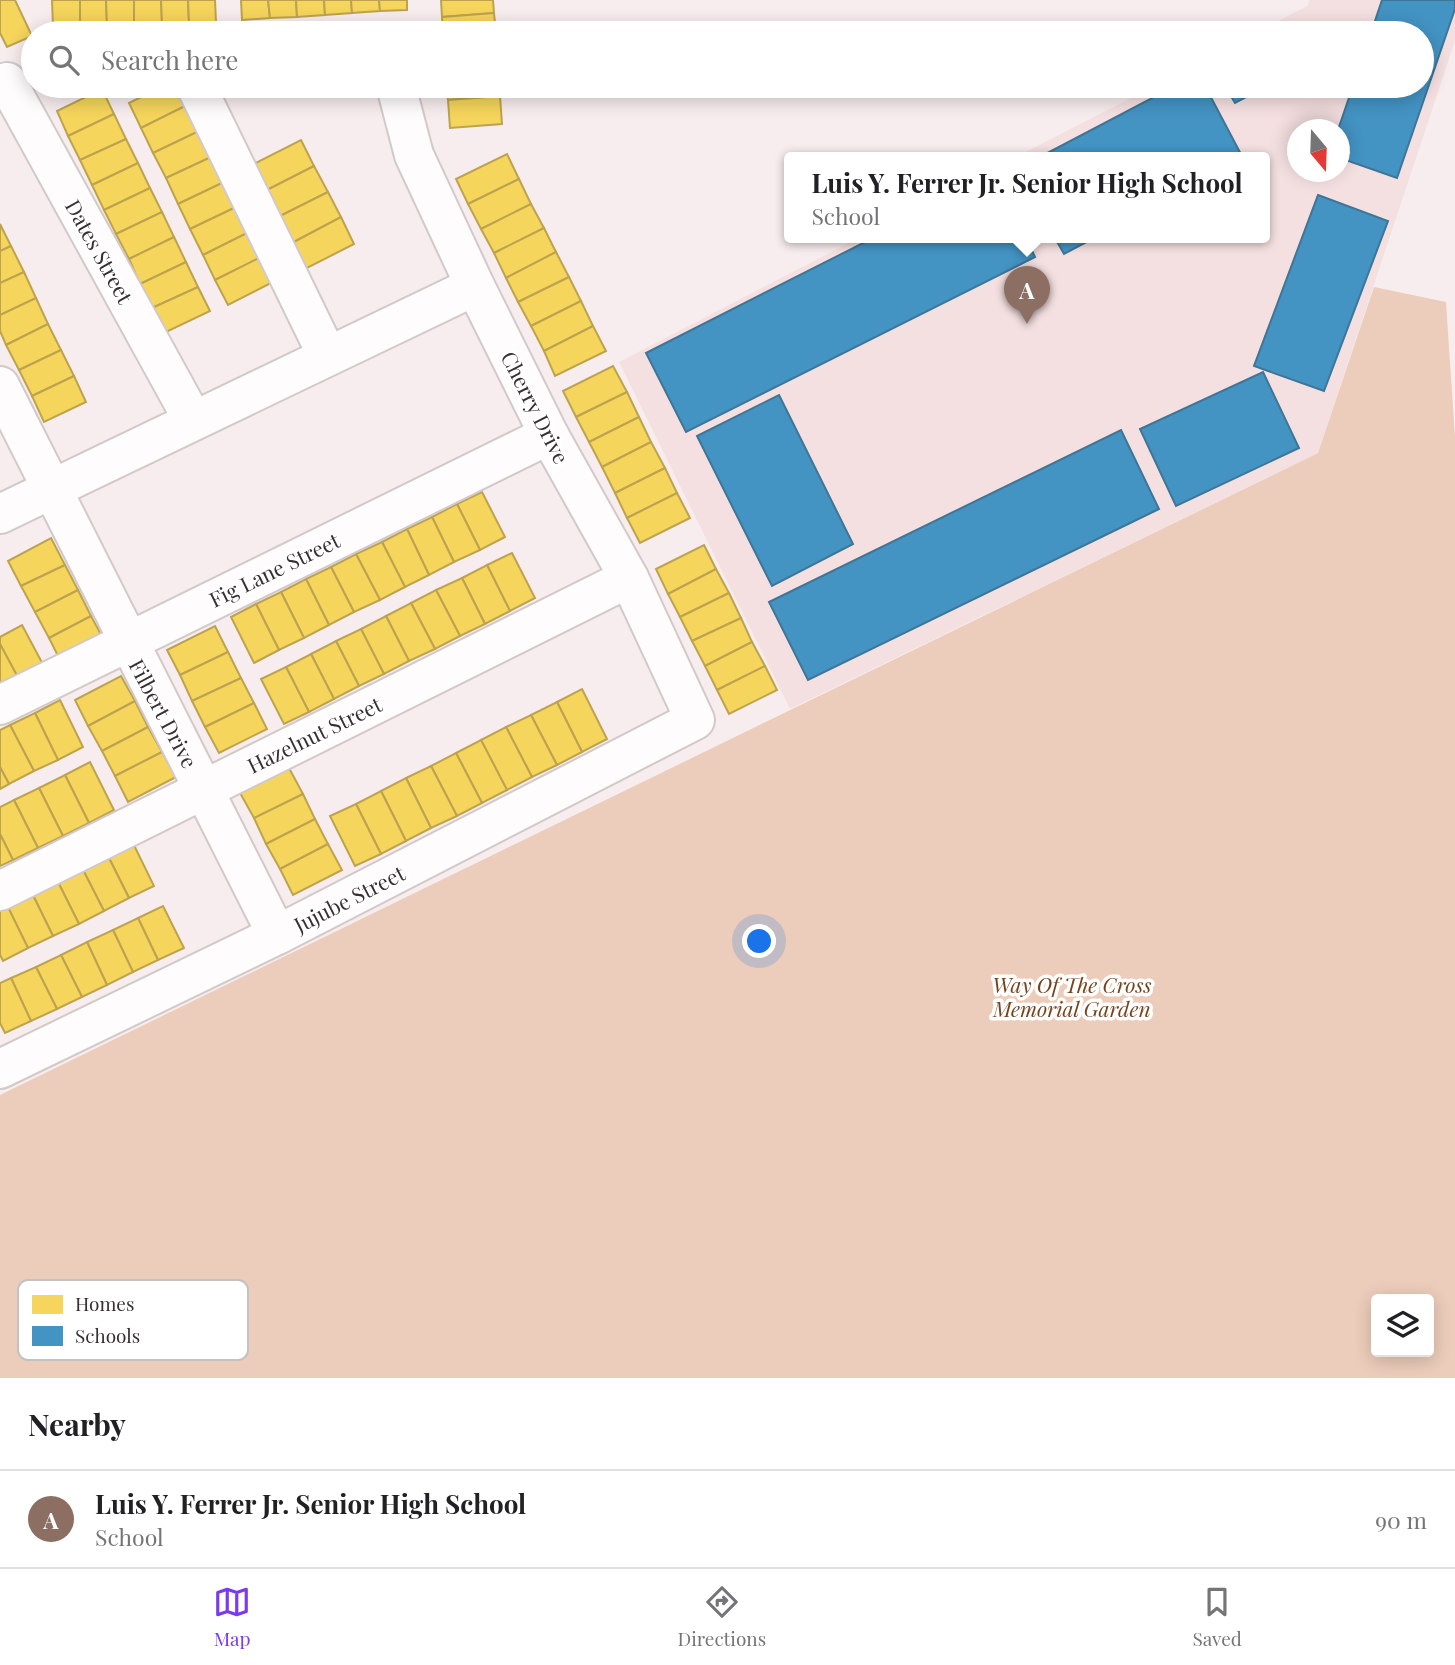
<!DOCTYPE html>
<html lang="en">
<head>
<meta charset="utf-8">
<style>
  :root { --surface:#fff; --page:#f2f2f2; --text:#202124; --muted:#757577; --line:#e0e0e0; --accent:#7c3aed }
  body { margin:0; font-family:"Playfair Display",serif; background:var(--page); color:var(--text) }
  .controls { position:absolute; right:21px; bottom:21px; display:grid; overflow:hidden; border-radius:7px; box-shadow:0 4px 18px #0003 }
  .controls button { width:63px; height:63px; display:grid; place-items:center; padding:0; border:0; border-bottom:2px solid var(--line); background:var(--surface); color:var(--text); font:35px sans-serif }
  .compass { position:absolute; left:1287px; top:119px; width:63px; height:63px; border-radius:50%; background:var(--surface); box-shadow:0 4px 18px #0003; rotate:161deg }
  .you { position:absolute; left:760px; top:942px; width:24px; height:24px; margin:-18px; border:5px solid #fff; border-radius:50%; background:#1a73e8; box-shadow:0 0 0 10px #1a73e833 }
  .badge { display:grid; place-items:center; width:46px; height:46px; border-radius:50%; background:var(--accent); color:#fff; font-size:23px; font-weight:700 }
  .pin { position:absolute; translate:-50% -58px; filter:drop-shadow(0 2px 4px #0008) }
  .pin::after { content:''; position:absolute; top:37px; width:24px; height:21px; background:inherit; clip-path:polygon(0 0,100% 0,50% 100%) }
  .popup { position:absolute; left:784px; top:152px; width:486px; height:91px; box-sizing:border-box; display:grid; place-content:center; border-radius:7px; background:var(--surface); filter:drop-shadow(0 2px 5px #0005); font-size:23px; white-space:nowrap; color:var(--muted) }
  .popup b { font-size:26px; color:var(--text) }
  .popup::after { content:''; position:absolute; left:50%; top:100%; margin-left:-14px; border:14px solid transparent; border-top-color:var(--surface) }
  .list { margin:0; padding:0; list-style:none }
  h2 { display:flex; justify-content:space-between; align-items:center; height:91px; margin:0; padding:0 28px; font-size:30px }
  h2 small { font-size:23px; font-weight:400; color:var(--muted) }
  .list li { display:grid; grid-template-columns:46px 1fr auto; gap:21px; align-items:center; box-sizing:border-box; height:98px; padding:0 28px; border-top:2px solid var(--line) }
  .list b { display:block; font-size:26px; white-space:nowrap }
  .list p { margin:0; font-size:23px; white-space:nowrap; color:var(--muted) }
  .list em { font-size:23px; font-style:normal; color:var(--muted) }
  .icon { flex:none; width:38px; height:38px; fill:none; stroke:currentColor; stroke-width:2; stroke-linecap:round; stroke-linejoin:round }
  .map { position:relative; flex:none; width:1455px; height:1378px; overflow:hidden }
  .search { position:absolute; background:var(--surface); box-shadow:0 4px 18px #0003; left:21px; right:21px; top:21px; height:77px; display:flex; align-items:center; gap:18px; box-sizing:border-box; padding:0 24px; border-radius:38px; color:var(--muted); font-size:26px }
  .sheet { height:189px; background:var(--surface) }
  nav { display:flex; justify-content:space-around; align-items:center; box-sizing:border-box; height:98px; border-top:2px solid var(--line); background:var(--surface); font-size:19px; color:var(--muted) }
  nav a { display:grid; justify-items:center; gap:4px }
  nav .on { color:var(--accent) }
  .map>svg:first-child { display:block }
  .built { fill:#f5e0e1; fill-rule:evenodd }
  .green { fill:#eccdbb; fill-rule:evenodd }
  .homes { fill:#f6d55c; stroke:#bda34f; stroke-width:2 }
  .schools { fill:#4393c3; stroke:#3f7597; stroke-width:2 }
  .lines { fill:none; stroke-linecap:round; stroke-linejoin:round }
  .street-casing { stroke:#d2c9c9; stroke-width:42 }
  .street { stroke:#fefcfc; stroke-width:38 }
  .labels { text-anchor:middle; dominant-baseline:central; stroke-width:7; stroke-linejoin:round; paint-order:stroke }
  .street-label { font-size:21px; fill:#372f30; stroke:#fff }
  .park-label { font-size:21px; font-style:italic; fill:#77431b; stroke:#fff }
  .key { fill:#fff; stroke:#c3c1c1; stroke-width:2 }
  .key-label { font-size:19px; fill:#372f30 }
</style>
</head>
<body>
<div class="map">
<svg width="1455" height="1378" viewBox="0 0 1455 1378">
  <rect width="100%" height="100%" fill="#f8edee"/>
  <path class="built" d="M1310 0H1455V41L1318 453 790 709 619 362 858 238H1265V158H1014L1154 86H1422V33H1255L1307 6ZM1298 130H1340V172H1298Z"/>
  <path class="green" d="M1374 287 1446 302 1455 437V1378H0V1095L1318 453ZM1376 1299H1429V1352H1376Z"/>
  <g class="homes">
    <polygon points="0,0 15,0 32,36 7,47 0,33"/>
    <polygon points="52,0 80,0 80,26 53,27"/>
    <polygon points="80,0 106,0 107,25 80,26"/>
    <polygon points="106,0 134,0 134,24 107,25"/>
    <polygon points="134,0 161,0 162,23 134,24"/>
    <polygon points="161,0 188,0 189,23 162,23"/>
    <polygon points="188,0 215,0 216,22 189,23"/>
    <polygon points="241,0 268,0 270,18 242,20"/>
    <polygon points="268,0 296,0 297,17 270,18"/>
    <polygon points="296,0 324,0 325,15 297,17"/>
    <polygon points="324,0 351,0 352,13 325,15"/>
    <polygon points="351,0 379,0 380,11 352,13"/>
    <polygon points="379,0 407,0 407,10 380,11"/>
    <polygon points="441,0 493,0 494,13 442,17"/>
    <polygon points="494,13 496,33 443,33 442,17"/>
    <polygon points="163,86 177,86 187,105 141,128 129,103"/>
    <polygon points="447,86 499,86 500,96 448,100"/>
    <polygon points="102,89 114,114 68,136 57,111"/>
    <polygon points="500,96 502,124 450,128 448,100"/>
    <polygon points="187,105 199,131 153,153 141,128"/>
    <polygon points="114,114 126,139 80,160 68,136"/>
    <polygon points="199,131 211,157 166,178 153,153"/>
    <polygon points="126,139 138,163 92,185 80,160"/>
    <polygon points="301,140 314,166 263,192 250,166"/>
    <polygon points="507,154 519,179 468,204 456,179"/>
    <polygon points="211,157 224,182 178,204 166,178"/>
    <polygon points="138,163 150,188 104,210 92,185"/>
    <polygon points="314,166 328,192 276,218 263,192"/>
    <polygon points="519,179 531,204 481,229 468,204"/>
    <polygon points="224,182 236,207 190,229 178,204"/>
    <polygon points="150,188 162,212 116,234 104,210"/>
    <polygon points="328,192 341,217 290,244 276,218"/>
    <polygon points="531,204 544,228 494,253 481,229"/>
    <polygon points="236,207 249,232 203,255 190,229"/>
    <polygon points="162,212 174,237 129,259 116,234"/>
    <polygon points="341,217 354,244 303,270 290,244"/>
    <polygon points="0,224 11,246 0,251"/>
    <polygon points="544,228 556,252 506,278 494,253"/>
    <polygon points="249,232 261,257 215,280 203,255"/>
    <polygon points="174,237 186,262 140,284 129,259"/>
    <polygon points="11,246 24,272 0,283 0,251"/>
    <polygon points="556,252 569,277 518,302 506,278"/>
    <polygon points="261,257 273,282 228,305 215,280"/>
    <polygon points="186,262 198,287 152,308 140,284"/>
    <polygon points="24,272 36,298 0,315 0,283"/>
    <polygon points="569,277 581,301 531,326 518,302"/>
    <polygon points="198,287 210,311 164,333 152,308"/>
    <polygon points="36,298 48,324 6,345 0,331 0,315"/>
    <polygon points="581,301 593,326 544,351 531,326"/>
    <polygon points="48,324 61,350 19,370 6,345"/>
    <polygon points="593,326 606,351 555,376 544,351"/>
    <polygon points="61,350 74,376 32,396 19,370"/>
    <polygon points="613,366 627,392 576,417 563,391"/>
    <polygon points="74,376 86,402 44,422 32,396"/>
    <polygon points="627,392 639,417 589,442 576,417"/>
    <polygon points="639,417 651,442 602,467 589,442"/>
    <polygon points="651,442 665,468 615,493 602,467"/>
    <polygon points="665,468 677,493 627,518 615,493"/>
    <polygon points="482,492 505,537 480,550 457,504"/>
    <polygon points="677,493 690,518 640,543 627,518"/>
    <polygon points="457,504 480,550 454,562 432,517"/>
    <polygon points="432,517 454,562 429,575 407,529"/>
    <polygon points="407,529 429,575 405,587 382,542"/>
    <polygon points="51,538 65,565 21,586 8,561"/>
    <polygon points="382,542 405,587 380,600 356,554"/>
    <polygon points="704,545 716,569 668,594 656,569"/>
    <polygon points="512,553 535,598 510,611 487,565"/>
    <polygon points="356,554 380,600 354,612 331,567"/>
    <polygon points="65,565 78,590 35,612 21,586"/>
    <polygon points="487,565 510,611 485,624 462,578"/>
    <polygon points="331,567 354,612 329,625 306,579"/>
    <polygon points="716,569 729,593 680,617 668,594"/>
    <polygon points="462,578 485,624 460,636 436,590"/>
    <polygon points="306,579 329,625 304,638 281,592"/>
    <polygon points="78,590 91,616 49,638 35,612"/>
    <polygon points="436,590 460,636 435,649 411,603"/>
    <polygon points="281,592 304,638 279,650 256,604"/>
    <polygon points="729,593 741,618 692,641 680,617"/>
    <polygon points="411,603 435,649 409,661 386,616"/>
    <polygon points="256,604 279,650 254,663 231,617"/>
    <polygon points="91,616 105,642 62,664 49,638"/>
    <polygon points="386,616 409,661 384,674 361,629"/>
    <polygon points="741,618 752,642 705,666 692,641"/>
    <polygon points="22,625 47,672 22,685 0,644 0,637"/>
    <polygon points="215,626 228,652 180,675 167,650"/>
    <polygon points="361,629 384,674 359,686 336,641"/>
    <polygon points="336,641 359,686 334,699 311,654"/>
    <polygon points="752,642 765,666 717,690 705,666"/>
    <polygon points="0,644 22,685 0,696"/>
    <polygon points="228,652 241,678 192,701 180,675"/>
    <polygon points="311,654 334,699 309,712 286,667"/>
    <polygon points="765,666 777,690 729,714 717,690"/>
    <polygon points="286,667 309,712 284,724 261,679"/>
    <polygon points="121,676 135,701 88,726 75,700"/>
    <polygon points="241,678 254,703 205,727 192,701"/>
    <polygon points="582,689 607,739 582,752 557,702"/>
    <polygon points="60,700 83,747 58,760 35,713"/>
    <polygon points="135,701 148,727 102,751 88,726"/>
    <polygon points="557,702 582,752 557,765 531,715"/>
    <polygon points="254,703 267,729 219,753 205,727"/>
    <polygon points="35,713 58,760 34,771 10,725"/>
    <polygon points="531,715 557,765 532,777 506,727"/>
    <polygon points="10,725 34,771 9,784 0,767 0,730"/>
    <polygon points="148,727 162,752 115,776 102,751"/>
    <polygon points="506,727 532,777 507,790 481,740"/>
    <polygon points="481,740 507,790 482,803 456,753"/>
    <polygon points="162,752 176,777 128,802 115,776"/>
    <polygon points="456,753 482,803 457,816 431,766"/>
    <polygon points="90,762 114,810 89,823 65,775"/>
    <polygon points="431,766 457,816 431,828 406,778"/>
    <polygon points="0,767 9,784 0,789"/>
    <polygon points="289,768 303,794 254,818 240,793"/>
    <polygon points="65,775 89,823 63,836 39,788"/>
    <polygon points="406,778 431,828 406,841 381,791"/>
    <polygon points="39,788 63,836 38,848 14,800"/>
    <polygon points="381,791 406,841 381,854 356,804"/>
    <polygon points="303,794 315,819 266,844 254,818"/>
    <polygon points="14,800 38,848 13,860 0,834 0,807"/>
    <polygon points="356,804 381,854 355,866 330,816"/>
    <polygon points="315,819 328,844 280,869 266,844"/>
    <polygon points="0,834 13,860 0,866"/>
    <polygon points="129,835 154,886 129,898 104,848"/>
    <polygon points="328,844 342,870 293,895 280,869"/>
    <polygon points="104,848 129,898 104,911 78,860"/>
    <polygon points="78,860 104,911 79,924 53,872"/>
    <polygon points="53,872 79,924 53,936 28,885"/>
    <polygon points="28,885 53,936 28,948 3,897"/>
    <polygon points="3,897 28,948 3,961 0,955 0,898"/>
    <polygon points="163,906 184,948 158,960 138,918"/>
    <polygon points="138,918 158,960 133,972 113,930"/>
    <polygon points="113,930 133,972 107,985 87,942"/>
    <polygon points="87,942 107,985 82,997 61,955"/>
    <polygon points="61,955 82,997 57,1009 36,967"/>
    <polygon points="36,967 57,1009 31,1021 11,978"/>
    <polygon points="11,978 31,1021 5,1033 0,1023 0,983"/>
  </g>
  <g class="schools">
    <polygon points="1382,0 1455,0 1455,9 1397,178 1340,158 1338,130 1353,86 1422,86 1422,33 1371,33"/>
    <polygon points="1175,86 1205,86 1243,158 1038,158"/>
    <polygon points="1225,86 1267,86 1235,103"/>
    <polygon points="1318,195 1388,221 1324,391 1254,366"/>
    <polygon points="873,238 1026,238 1035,257 686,432 646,353"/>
    <polygon points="1055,238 1094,238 1064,254"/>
    <polygon points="1263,372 1299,448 1176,506 1140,429"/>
    <polygon points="779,395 853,544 772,586 697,436"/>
    <polygon points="1121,430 1159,509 808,680 769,602"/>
  </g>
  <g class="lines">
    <defs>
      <g id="street">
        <polyline points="7,82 193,420"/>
        <polyline points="196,86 327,355"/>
        <polyline points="0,386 277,935"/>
        <polyline points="0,514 475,286"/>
        <polyline points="0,705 549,435"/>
        <polyline points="0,891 629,578"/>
        <polyline points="0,1069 277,935 695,720 629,578 549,435 475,286 414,155 396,86"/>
      </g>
    </defs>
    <use href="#street" class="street-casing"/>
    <use href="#street" class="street"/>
  </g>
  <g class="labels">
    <g class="street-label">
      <text transform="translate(100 251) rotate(61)">Dates Street</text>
      <text transform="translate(536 407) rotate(63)">Cherry Drive</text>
      <text transform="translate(274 569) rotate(-26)">Fig Lane Street</text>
      <text transform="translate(164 713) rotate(62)">Filbert Drive</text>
      <text transform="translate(314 734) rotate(-26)">Hazelnut Street</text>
      <text transform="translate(349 898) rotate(-27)">Jujube Street</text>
    </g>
    <g class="park-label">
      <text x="1072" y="984">Way Of The Cross<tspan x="1072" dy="24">Memorial Garden</tspan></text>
    </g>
  </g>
  <rect x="18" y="1280" width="230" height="80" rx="10" class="key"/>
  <rect x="32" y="1295" width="31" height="19" fill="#f6d55c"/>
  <rect x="32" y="1326" width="31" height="20" fill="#4393c3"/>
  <g class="key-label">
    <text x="75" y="1311">Homes</text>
    <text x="75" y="1343">Schools</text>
  </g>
</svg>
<div class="controls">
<button><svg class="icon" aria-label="layers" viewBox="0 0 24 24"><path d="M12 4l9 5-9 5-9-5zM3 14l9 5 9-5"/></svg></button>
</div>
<svg class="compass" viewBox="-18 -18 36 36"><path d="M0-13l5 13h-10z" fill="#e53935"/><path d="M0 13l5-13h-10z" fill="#757577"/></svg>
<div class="you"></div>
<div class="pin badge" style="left:1027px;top:324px;background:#8d6e63">A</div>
<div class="popup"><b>Luis Y. Ferrer Jr. Senior High School</b>School</div>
<div class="search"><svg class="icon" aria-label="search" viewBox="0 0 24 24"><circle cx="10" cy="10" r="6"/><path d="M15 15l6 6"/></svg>Search here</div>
</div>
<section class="sheet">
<h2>Nearby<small></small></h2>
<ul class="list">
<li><span class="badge" style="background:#8d6e63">A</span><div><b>Luis Y. Ferrer Jr. Senior High School</b><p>School</p></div><em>90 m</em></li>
</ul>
</section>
<nav>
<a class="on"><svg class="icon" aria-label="map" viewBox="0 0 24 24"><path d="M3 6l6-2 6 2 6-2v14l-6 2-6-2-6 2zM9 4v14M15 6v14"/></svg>Map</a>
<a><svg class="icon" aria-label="directions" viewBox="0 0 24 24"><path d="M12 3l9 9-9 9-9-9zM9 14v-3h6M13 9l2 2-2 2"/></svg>Directions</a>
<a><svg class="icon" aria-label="saved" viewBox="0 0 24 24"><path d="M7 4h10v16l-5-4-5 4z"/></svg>Saved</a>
</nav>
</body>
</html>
